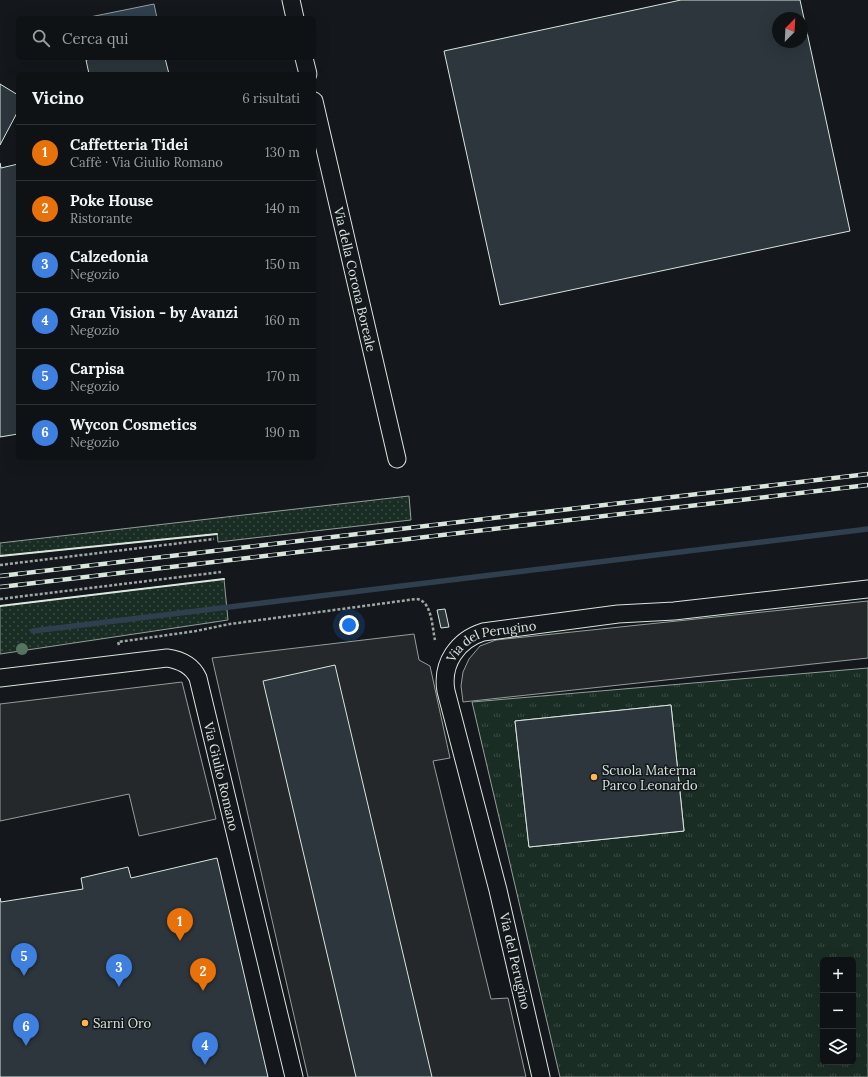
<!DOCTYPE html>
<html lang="it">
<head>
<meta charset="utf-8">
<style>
  :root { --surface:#0f1215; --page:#181b1e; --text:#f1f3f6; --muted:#9b9ea0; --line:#2f3234; --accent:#ffb74d }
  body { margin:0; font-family:Lora,serif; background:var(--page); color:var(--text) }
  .controls { position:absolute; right:12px; bottom:12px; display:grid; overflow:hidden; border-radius:6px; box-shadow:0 4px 16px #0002 }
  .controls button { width:36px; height:36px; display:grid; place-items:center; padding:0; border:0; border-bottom:1px solid var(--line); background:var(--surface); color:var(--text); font:20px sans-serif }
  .compass { position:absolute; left:772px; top:12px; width:36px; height:36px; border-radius:50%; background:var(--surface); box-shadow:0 4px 16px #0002; rotate:24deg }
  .you { position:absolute; left:349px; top:625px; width:14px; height:14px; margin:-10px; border:3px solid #fff; border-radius:50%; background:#1a73e8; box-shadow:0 0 0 6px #1a73e833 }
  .badge { display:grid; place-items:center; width:26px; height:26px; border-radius:50%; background:var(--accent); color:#fff; font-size:13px; font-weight:700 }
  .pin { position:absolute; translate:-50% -33px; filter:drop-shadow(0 1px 2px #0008) }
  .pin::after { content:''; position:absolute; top:21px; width:14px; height:12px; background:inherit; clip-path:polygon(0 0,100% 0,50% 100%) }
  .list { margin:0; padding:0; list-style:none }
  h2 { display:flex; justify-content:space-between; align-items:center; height:52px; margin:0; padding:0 16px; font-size:17px }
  h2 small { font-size:13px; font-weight:400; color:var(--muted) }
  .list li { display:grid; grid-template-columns:26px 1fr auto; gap:12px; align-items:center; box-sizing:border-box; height:56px; padding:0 16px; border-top:1px solid var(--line) }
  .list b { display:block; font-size:15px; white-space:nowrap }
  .list p { margin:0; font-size:13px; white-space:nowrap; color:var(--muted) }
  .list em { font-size:13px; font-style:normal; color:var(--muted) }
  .icon { flex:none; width:22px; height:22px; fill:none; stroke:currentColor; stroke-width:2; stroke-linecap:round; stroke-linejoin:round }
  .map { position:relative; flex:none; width:868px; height:1077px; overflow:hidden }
  .search { position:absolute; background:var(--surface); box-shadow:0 4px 16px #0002; left:16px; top:16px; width:300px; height:44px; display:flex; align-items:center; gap:10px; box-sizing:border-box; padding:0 14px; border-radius:6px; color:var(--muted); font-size:15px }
  .panel { position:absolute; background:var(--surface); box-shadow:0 4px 16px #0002; left:16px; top:72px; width:300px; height:388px; border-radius:6px }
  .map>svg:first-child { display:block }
  .grass { fill:url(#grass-dots); stroke:#939e99 }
  .park { fill:url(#park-tufts); stroke:#939e99; fill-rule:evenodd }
  .parking { fill:#24282b; stroke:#939e99 }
  .water { fill:#2f3f4d; stroke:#939e99 }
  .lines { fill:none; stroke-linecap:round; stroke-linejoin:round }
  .stream { stroke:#2f3f4d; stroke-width:5.5 }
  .building { fill:#2c363c; stroke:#d8e6dc; fill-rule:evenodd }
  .minor-casing { stroke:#d8e6dc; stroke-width:19 }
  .path { stroke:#9da8a2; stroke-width:2.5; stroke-dasharray:3 2; stroke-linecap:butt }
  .minor { stroke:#14181c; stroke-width:17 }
  .rail-casing { stroke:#d8e6dc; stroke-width:4.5 }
  .rail { stroke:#14181c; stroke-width:3; stroke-dasharray:9; stroke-linecap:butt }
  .wall { stroke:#d8e6dc; stroke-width:2 }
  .tree { fill:#55745f }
  .poi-dot { fill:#ffb74d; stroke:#14181c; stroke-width:1.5 }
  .labels { text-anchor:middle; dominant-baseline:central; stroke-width:3; stroke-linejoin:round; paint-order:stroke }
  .street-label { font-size:13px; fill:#d8e6dc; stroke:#14181c }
  .poi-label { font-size:13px; fill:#d8e6dc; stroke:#14181c; text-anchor:start }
</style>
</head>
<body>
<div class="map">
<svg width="868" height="1077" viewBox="0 0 868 1077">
  <defs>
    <pattern id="grass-dots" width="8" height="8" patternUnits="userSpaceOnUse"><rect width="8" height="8" fill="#1a2d24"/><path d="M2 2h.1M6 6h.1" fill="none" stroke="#3b4b43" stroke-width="1.8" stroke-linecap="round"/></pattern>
    <pattern id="park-tufts" width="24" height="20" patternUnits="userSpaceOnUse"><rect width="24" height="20" fill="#1a2d24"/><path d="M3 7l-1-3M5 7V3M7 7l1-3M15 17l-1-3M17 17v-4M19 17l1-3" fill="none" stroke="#3b4b43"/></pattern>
  </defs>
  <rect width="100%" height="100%" fill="#14181c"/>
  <g class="grass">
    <polygon points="409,496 411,520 218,542 217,534 0,556 0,543"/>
    <polygon points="224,579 228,620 0,654 0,606"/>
  </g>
  <path class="park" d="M868 668V1077H560L472 702ZM823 960H853V1062H823Z"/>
  <g class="parking">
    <polygon points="868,601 868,658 463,702 461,686 463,672 469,659 480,646 496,640"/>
    <polygon points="414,634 419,660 430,666 450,758 433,761 491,999 508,998 526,1077 308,1077 212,658"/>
    <polygon points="182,682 216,819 139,836 129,794 0,821 0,704"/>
  </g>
  <polygon class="water" points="154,4 157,18 85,18"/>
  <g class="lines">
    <polyline class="stream" points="33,631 868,529"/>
  </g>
  <g class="building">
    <path d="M681 0H800L850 231 500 305 444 51ZM778 18H802V42H778Z"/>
    <polygon points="97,58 165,58 169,74 89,74 86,60"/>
    <polygon points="0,84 18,95 18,111 0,145"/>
    <polygon points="0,163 1,168 18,164 18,434 0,437"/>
    <polygon points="445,609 449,627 441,628 437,610"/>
    <polygon points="335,665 432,1077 356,1077 263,681"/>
    <path d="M671 705 684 831 529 847 515 721ZM613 747 619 799 570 804 565 752Z"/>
    <polygon points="671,705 684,831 529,847 515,721"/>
    <polygon points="217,858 268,1077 0,1077 0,898 1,902 83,889 81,878 128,867 131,878"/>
  </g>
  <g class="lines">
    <defs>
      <g id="minor">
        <polyline points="291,0 295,18"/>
        <polyline points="304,58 308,74"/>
        <path id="s1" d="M314 101 397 459"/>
        <path id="s2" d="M0 678 167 658C181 660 192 665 198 678L294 1077"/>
        <path id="s3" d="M541 1077 498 890 446 691C441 663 458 640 483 632L618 614 674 611 868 589"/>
      </g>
    </defs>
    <use href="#minor" class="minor-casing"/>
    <g class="path">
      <polyline points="0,565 214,539"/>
      <polyline points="0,599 221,572"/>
      <path d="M119 645 118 642 196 631 230 624 416 599C432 600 432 627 435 640"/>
    </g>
    <use href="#minor" class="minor"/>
    <defs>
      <g id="rail">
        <polyline points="0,576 868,474"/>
        <polyline points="0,587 868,485"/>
      </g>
    </defs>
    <use href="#rail" class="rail-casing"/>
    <use href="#rail" class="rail"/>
    <g class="wall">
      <polyline points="0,556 217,534"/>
      <polyline points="0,606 224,579"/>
    </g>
  </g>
  <circle class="tree" cx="22" cy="649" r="6"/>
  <g class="poi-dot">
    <circle cx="594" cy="777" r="4"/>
    <circle cx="85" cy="1023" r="4"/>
  </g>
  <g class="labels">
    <g class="street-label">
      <text stroke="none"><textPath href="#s1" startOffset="183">Via della Corona Boreale</textPath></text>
      <text stroke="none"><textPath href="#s3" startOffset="478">Via del Perugino</textPath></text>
      <text stroke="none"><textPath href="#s2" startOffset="308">Via Giulio Romano</textPath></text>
      <text transform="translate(515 961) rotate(77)">Via del Perugino</text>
    </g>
    <g class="poi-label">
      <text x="602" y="770">Scuola Materna<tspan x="602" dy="15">Parco Leonardo</tspan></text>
      <text x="93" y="1023">Sarni Oro</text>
    </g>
  </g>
</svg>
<div class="controls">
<button>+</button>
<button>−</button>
<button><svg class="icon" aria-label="layers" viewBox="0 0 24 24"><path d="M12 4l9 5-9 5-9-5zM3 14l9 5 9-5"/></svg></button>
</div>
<svg class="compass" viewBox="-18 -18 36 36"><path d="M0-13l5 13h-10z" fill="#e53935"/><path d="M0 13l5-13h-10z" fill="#9b9ea0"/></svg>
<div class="you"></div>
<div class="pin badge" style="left:180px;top:941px;background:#e8710a">1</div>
<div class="pin badge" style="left:203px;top:991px;background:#e8710a">2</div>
<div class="pin badge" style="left:119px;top:987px;background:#3f7fe0">3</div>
<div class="pin badge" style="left:205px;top:1065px;background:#3f7fe0">4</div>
<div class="pin badge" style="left:24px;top:976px;background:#3f7fe0">5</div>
<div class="pin badge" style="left:26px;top:1046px;background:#3f7fe0">6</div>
<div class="search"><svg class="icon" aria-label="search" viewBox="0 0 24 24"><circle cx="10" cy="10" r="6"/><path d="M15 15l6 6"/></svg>Cerca qui</div>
<section class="panel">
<h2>Vicino<small>6 risultati</small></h2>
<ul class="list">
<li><span class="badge" style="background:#e8710a">1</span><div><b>Caffetteria Tidei</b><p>Caffè · Via Giulio Romano</p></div><em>130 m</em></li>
<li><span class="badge" style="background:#e8710a">2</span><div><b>Poke House</b><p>Ristorante</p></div><em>140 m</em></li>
<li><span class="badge" style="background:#3f7fe0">3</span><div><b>Calzedonia</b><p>Negozio</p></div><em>150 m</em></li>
<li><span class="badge" style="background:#3f7fe0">4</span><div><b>Gran Vision - by Avanzi</b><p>Negozio</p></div><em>160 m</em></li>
<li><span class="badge" style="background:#3f7fe0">5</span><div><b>Carpisa</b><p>Negozio</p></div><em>170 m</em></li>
<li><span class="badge" style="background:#3f7fe0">6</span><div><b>Wycon Cosmetics</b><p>Negozio</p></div><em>190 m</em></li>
</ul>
</section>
</div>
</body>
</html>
